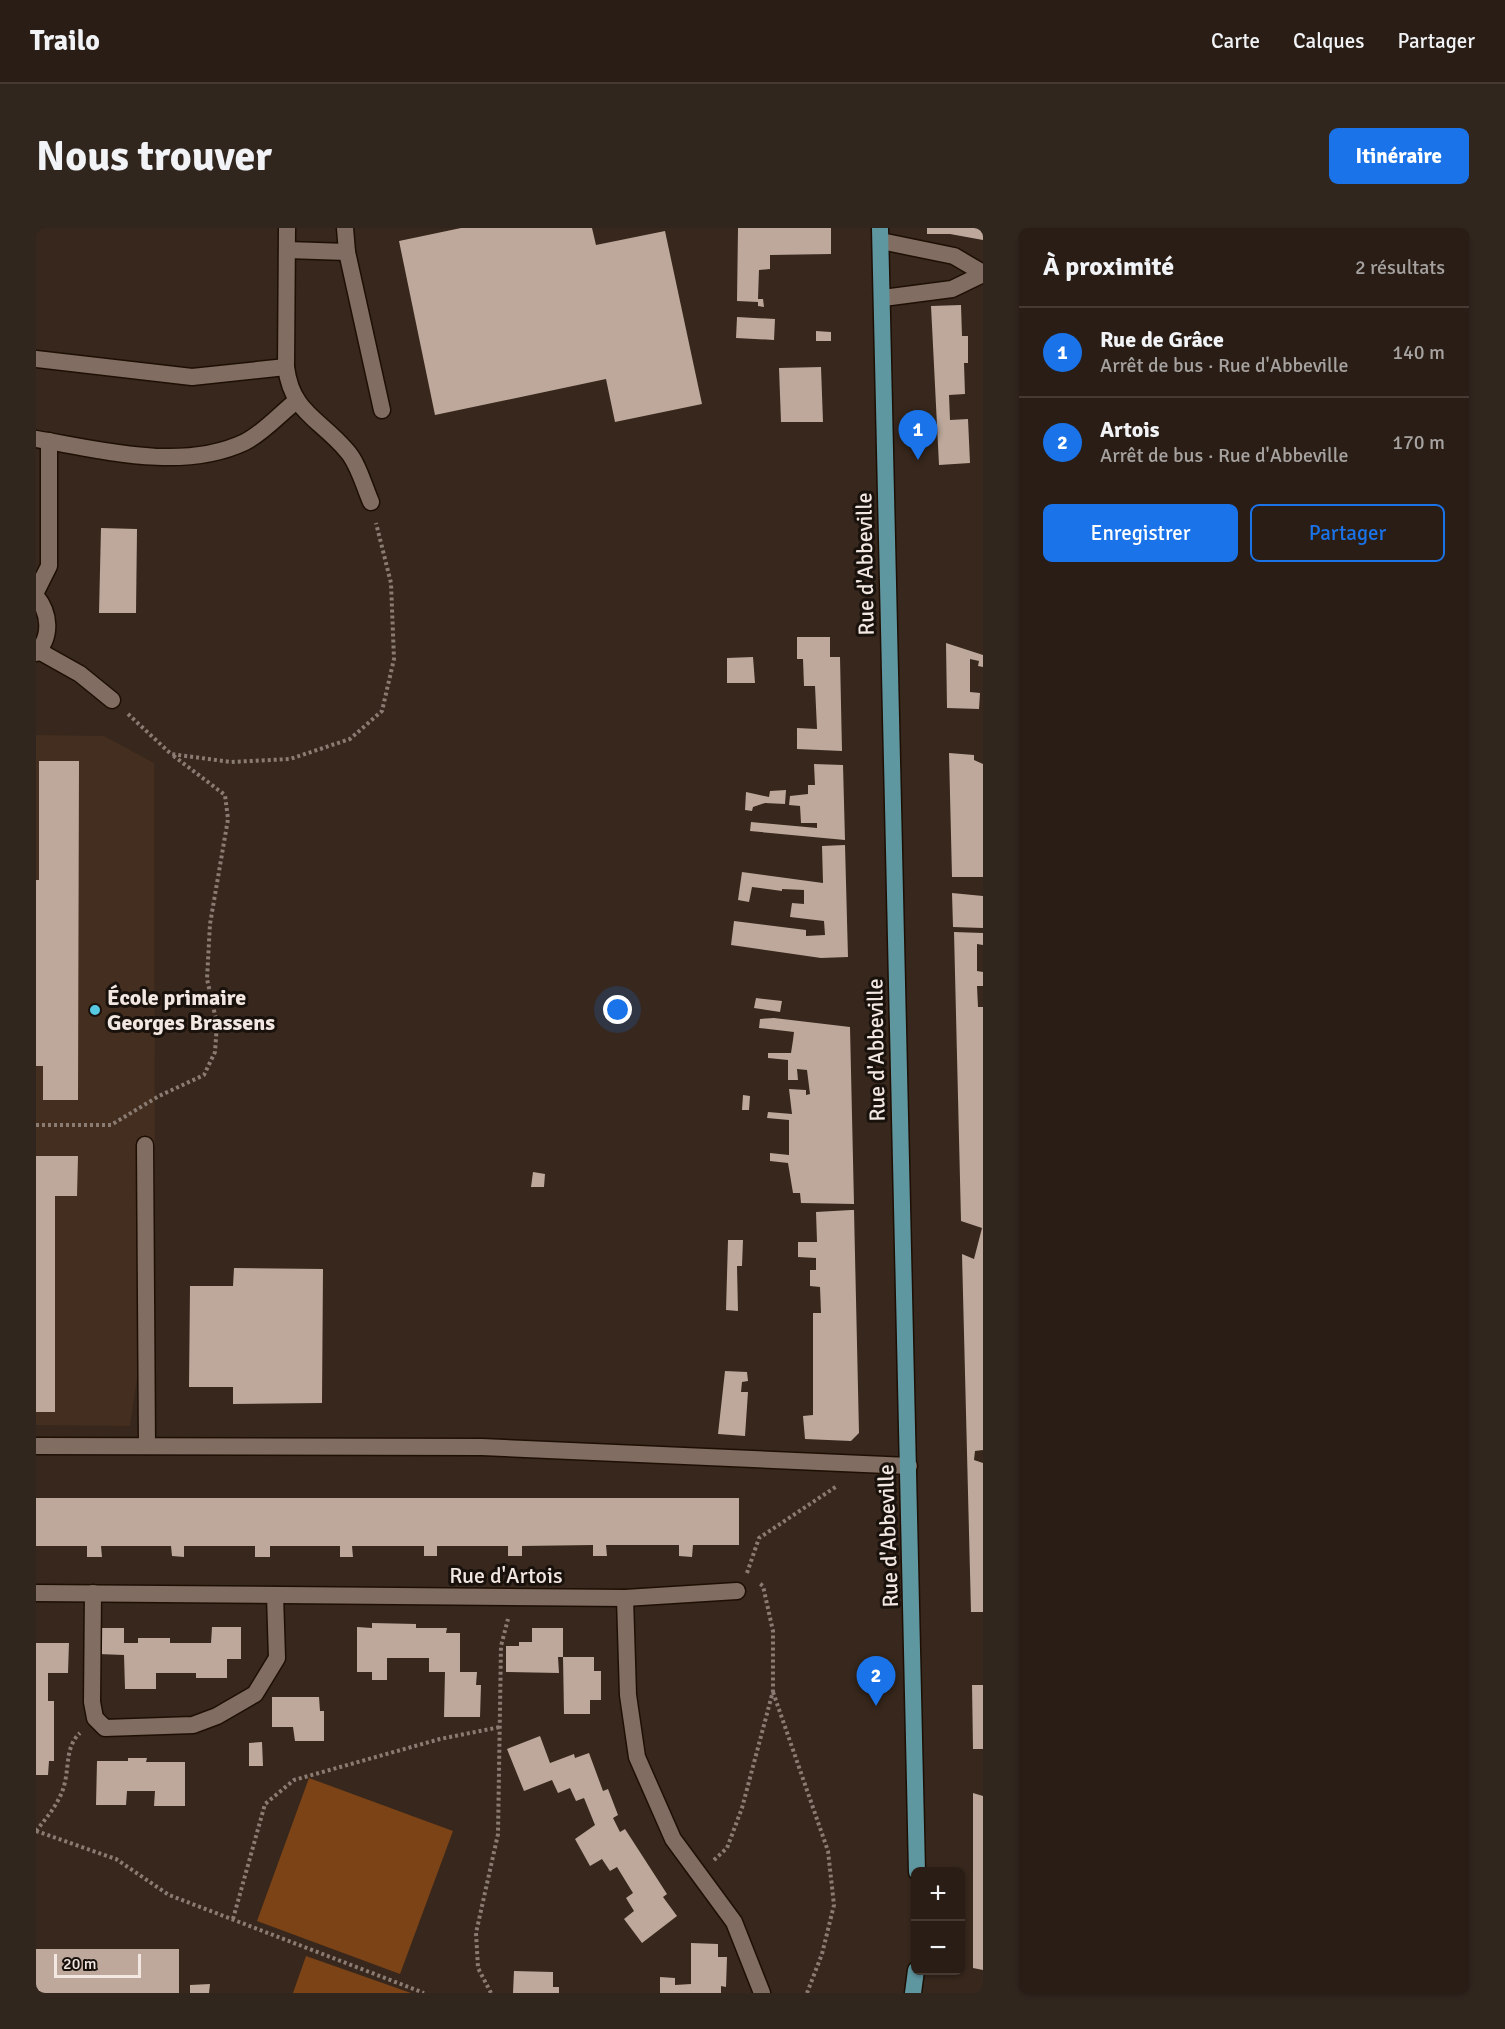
<!DOCTYPE html>
<html lang="fr">
<head>
<meta charset="utf-8">
<style>
  :root { --surface:#291d15; --page:#31261e; --text:#f1f3f6; --muted:#a5a2a0; --line:#453b34; --accent:#1a73e8 }
  body { margin:0; font-family:Signika,sans-serif; background:var(--page); color:var(--text) }
  .controls { position:absolute; right:18px; bottom:18px; display:grid; overflow:hidden; border-radius:9px; box-shadow:0 2px 4px #0004 }
  .controls button { width:54px; height:54px; display:grid; place-items:center; padding:0; border:0; border-bottom:2px solid var(--line); background:var(--surface); color:var(--text); font:30px sans-serif }
  .scale { position:absolute; left:18px; bottom:15px; width:87px; box-sizing:border-box; padding-left:6px; border:3px solid #f3e8e1; border-top:0; font-size:16px; line-height:21px; white-space:nowrap; color:#f3e8e1; -webkit-text-stroke:4px #19110c; paint-order:stroke }
  .you { position:absolute; left:582px; top:782px; width:21px; height:21px; margin:-15px; border:4px solid #fff; border-radius:50%; background:#1a73e8; box-shadow:0 0 0 9px #1a73e833 }
  .badge { display:grid; place-items:center; width:39px; height:39px; border-radius:50%; background:var(--accent); color:#fff; font-size:20px; font-weight:700 }
  .pin { position:absolute; translate:-50% -50px; filter:drop-shadow(0 2px 3px #0008) }
  .pin::after { content:''; position:absolute; top:32px; width:21px; height:18px; background:inherit; clip-path:polygon(0 0,100% 0,50% 100%) }
  .list { margin:0; padding:0; list-style:none }
  h2 { display:flex; justify-content:space-between; align-items:center; height:78px; margin:0; padding:0 24px; font-size:26px }
  h2 small { font-size:20px; font-weight:400; color:var(--muted) }
  .list li { display:grid; grid-template-columns:39px 1fr auto; gap:18px; align-items:center; box-sizing:border-box; height:90px; padding:0 24px; border-top:2px solid var(--line) }
  .list b { display:block; font-size:22px; white-space:nowrap }
  .list p { margin:0; font-size:20px; white-space:nowrap; color:var(--muted) }
  .list em { font-size:20px; font-style:normal; color:var(--muted) }
  .actions { display:flex; gap:12px; padding:18px 24px }
  .actions a { flex:1; padding:14px 0; border:2px solid var(--accent); border-radius:9px; text-align:center; font-size:21px; color:var(--accent) }
  .actions .main { background:var(--accent); color:#fff }
  .map { position:relative; flex:none; width:947px; height:1765px; overflow:hidden; border-radius:9px }
  header { display:flex; align-items:center; gap:36px; box-sizing:border-box; height:84px; padding:0 30px; background:var(--surface); border-bottom:2px solid var(--line) }
  header strong { font-size:28px }
  nav { display:flex; gap:33px; margin-inline-start:auto; font-size:21px }
  .intro { display:flex; align-items:center; justify-content:space-between; box-sizing:border-box; height:144px; padding:0 36px }
  h1 { margin:0; font-size:42px }
  .button { padding:15px 27px; border-radius:9px; background:var(--accent); color:#fff; font-size:21px; font-weight:700 }
  main { display:flex; gap:36px; padding:0 36px }
  aside { flex:1; background:var(--surface); border-radius:9px; box-shadow:0 2px 4px #0004 }
  .map>svg:first-child { display:block }
  .built { fill:#442e1f }
  .green { fill:#7b4316 }
  .building { fill:#bda89b }
  .lines { fill:none; stroke-linecap:round; stroke-linejoin:round }
  .service-casing { stroke:#1e0f05; stroke-width:19 }
  .minor-casing { stroke:#1e0f05; stroke-width:19 }
  .primary-casing { stroke:#1e0f05; stroke-width:19 }
  .path { stroke:#8a7c73; stroke-width:4; stroke-dasharray:3 3; stroke-linecap:butt }
  .service { stroke:#816d61; stroke-width:16 }
  .minor { stroke:#816d61; stroke-width:16 }
  .primary { stroke:#5f97a1; stroke-width:16 }
  .poi-dot { fill:#58c9e3; stroke:#19110c; stroke-width:2 }
  .labels { text-anchor:middle; dominant-baseline:central; stroke-width:6; stroke-linejoin:round; paint-order:stroke }
  .street-label { font-size:22px; fill:#f3e8e1; stroke:#19110c }
  .poi-label { font-size:22px; font-weight:bold; fill:#f3e8e1; stroke:#19110c; text-anchor:start }
</style>
</head>
<body>
<header>
<strong>Trailo</strong>
<nav><a>Carte</a><a>Calques</a><a>Partager</a></nav>
</header>
<div class="intro"><h1>Nous trouver</h1><a class="button">Itinéraire</a></div>
<main>
<div class="map">
<svg width="947" height="1765" viewBox="0 0 947 1765">
  <rect width="100%" height="100%" fill="#37271c"/>
  <polygon class="built" points="0,507 68,508 118,535 119,1028 94,1198 0,1197"/>
  <g class="green">
    <polygon points="273,1550 417,1603 364,1746 221,1693"/>
    <polygon points="270,1728 375,1765 257,1765"/>
  </g>
  <g class="building">
    <polygon points="425,0 556,0 560,17 629,3 666,176 579,194 570,151 399,187 363,13"/>
    <polygon points="702,0 795,0 795,26 734,27 734,41 723,42 722,71 727,71 728,79 722,78 722,74 701,73"/>
    <polygon points="891,0 947,0 947,12 914,6 891,6"/>
    <polygon points="925,77 926,108 932,108 932,135 928,135 929,166 913,167 914,192 932,191 934,235 903,237 895,78"/>
    <polygon points="701,89 739,91 738,112 700,110"/>
    <polygon points="780,103 795,104 795,113 780,113"/>
    <polygon points="785,139 787,194 745,194 743,140"/>
    <polygon points="65,300 101,301 100,385 63,385"/>
    <polygon points="761,409 794,409 794,429 804,429 806,523 761,521 761,500 781,501 779,458 768,458 767,431 761,431"/>
    <polygon points="910,415 947,427 947,439 942,438 943,433 934,431 934,464 944,465 943,481 911,480"/>
    <polygon points="717,429 719,455 691,455 691,430"/>
    <polygon points="913,525 938,527 938,532 947,536 947,649 916,649"/>
    <polygon points="3,533 43,533 42,872 7,872 7,838 0,838 0,652 3,652"/>
    <polygon points="778,536 807,537 809,612 714,603 715,594 781,600 781,595 765,595 764,578 753,577 754,568 772,566 772,557 779,557"/>
    <polygon points="750,562 749,576 729,575 717,579 716,583 709,582 710,564 733,569 734,563"/>
    <polygon points="809,617 812,729 785,730 695,717 698,693 770,702 770,708 789,707 788,693 754,689 756,675 768,676 768,662 746,661 746,663 716,659 713,674 702,672 706,644 787,655 786,618"/>
    <polygon points="916,665 947,668 947,700 917,699"/>
    <polygon points="918,704 947,705 947,717 941,716 941,743 947,744 947,758 941,758 942,779 947,779 947,1222 939,1223 938,1232 947,1235 947,1384 935,1384 926,1026 938,1031 946,1000 925,993"/>
    <polygon points="720,770 746,773 744,784 718,780"/>
    <polygon points="738,790 814,799 818,976 765,975 764,965 757,965 752,935 734,933 734,925 753,927 753,892 731,890 732,884 756,886 753,861 770,862 770,867 774,866 771,842 761,841 762,852 752,852 752,832 732,830 732,825 755,825 757,812 758,804 723,800 724,791"/>
    <polygon points="707,867 714,868 713,882 706,882"/>
    <polygon points="0,928 42,928 41,968 19,968 19,1184 0,1184"/>
    <polygon points="497,944 509,946 508,959 495,959"/>
    <polygon points="815,982 818,982 823,1205 815,1213 769,1211 767,1188 777,1187 777,1085 785,1085 784,1059 774,1058 774,1042 780,1042 780,1030 762,1029 762,1014 781,1014 780,984"/>
    <polygon points="692,1012 707,1012 706,1038 701,1038 702,1083 690,1082"/>
    <polygon points="198,1040 287,1041 286,1175 197,1176 197,1159 153,1159 154,1058 197,1058"/>
    <polygon points="689,1143 711,1144 712,1153 706,1154 705,1164 712,1164 709,1208 682,1206"/>
    <polygon points="0,1270 703,1270 703,1317 657,1317 656,1329 643,1328 643,1317 570,1317 571,1328 557,1328 557,1317 486,1318 486,1328 472,1328 472,1318 401,1318 401,1328 388,1328 388,1318 316,1318 317,1329 304,1329 304,1318 234,1318 234,1329 219,1329 219,1318 148,1318 148,1329 136,1328 135,1318 65,1318 66,1329 51,1329 51,1318 0,1318"/>
    <polygon points="336,1395 380,1396 380,1400 411,1400 410,1405 424,1405 424,1444 441,1444 440,1457 445,1457 444,1489 408,1489 409,1444 393,1444 393,1430 351,1430 351,1452 336,1452 336,1444 321,1444 321,1399 336,1400"/>
    <polygon points="176,1399 205,1399 205,1431 191,1431 191,1450 160,1450 160,1445 120,1445 120,1461 89,1461 88,1427 62,1426 63,1400 88,1400 88,1415 102,1415 102,1410 134,1410 134,1415 175,1415"/>
    <polygon points="496,1400 527,1400 527,1429 522,1429 523,1445 470,1444 470,1418 483,1418 483,1414 496,1414"/>
    <polygon points="0,1415 33,1415 32,1445 12,1445 12,1473 18,1473 18,1533 13,1533 12,1547 0,1547"/>
    <polygon points="527,1429 558,1429 558,1443 565,1443 565,1472 554,1472 554,1486 528,1486"/>
    <polygon points="936,1457 947,1457 947,1521 937,1521"/>
    <polygon points="236,1469 283,1469 284,1483 288,1483 288,1513 259,1513 257,1499 236,1499"/>
    <polygon points="504,1508 514,1535 538,1526 539,1530 553,1525 567,1563 572,1561 582,1587 577,1590 584,1604 589,1601 631,1666 627,1669 641,1688 606,1715 588,1691 598,1683 590,1670 597,1665 581,1639 574,1643 566,1631 554,1638 539,1611 559,1597 548,1570 540,1573 534,1560 522,1565 516,1552 488,1563 471,1521"/>
    <polygon points="226,1514 227,1538 213,1538 213,1515"/>
    <polygon points="92,1530 111,1530 110,1534 149,1534 149,1578 118,1578 119,1563 91,1563 90,1577 60,1577 61,1533 92,1533"/>
    <polygon points="937,1565 947,1568 947,1742 937,1740"/>
    <polygon points="655,1715 682,1716 682,1729 691,1729 690,1759 685,1758 685,1765 624,1765 624,1749 639,1750 639,1757 655,1756"/>
    <rect x="0" y="1721" width="143" height="44"/>
    <polygon points="478,1743 517,1744 517,1759 523,1759 523,1765 477,1765"/>
    <polygon points="174,1756 173,1765 154,1765 154,1757"/>
  </g>
  <g class="lines">
    <defs>
      <g id="service">
        <polyline points="309,0 311,24 346,182"/>
        <polyline points="845,13 918,28 947,45"/>
        <polyline points="251,22 311,24"/>
        <polyline points="847,70 916,61 947,46"/>
        <polyline points="109,917 111,1218"/>
        <polyline points="57,1365 56,1474 59,1490 69,1500 157,1497 181,1488 219,1466 241,1430 239,1367"/>
      </g>
      <g id="minor">
        <path d="M251 0 250 139C256 185 283 190 311 223 322 235 328 258 335 274"/>
        <polyline points="0,131 156,149 250,139"/>
        <path d="M0 211C65 222 146 244 209 214 227 205 244 186 259 174"/>
        <polyline points="0,364 13,338 13,213"/>
        <path d="M0 368C14 385 16 409 0 425"/>
        <polyline points="3,423 44,446 76,472"/>
        <polyline points="0,1218 446,1219 873,1238"/>
        <polyline points="0,1365 589,1370 701,1363"/>
        <polyline points="589,1370 592,1467 601,1529 637,1611 698,1694 726,1765"/>
      </g>
      <g id="primary">
        <polyline points="844,0 881,1644"/>
        <polyline points="877,1765 880,1742"/>
      </g>
    </defs>
    <use href="#service" class="service-casing"/>
    <use href="#minor" class="minor-casing"/>
    <use href="#primary" class="primary-casing"/>
    <g class="path">
      <polyline points="92,486 135,526 195,534 254,531 314,511 346,483 358,431 355,355 340,295"/>
      <polyline points="0,897 75,897 123,868 168,847 179,824 181,796 171,751 174,696 192,591 189,567 135,526"/>
      <polyline points="711,1345 723,1310 801,1258"/>
      <polyline points="737,1464 792,1623 798,1677 786,1726 771,1765"/>
      <polyline points="0,1603 80,1631 133,1667 388,1765"/>
      <path d="M0 1603C12 1588 25 1573 29 1554 33 1536 30 1518 44 1505"/>
      <polyline points="678,1632 691,1620 706,1580 737,1463 737,1403 727,1358 723,1355"/>
      <polyline points="197,1691 229,1576 258,1552 404,1511 464,1499"/>
      <polyline points="455,1765 442,1740 440,1705 462,1606 465,1418 472,1391"/>
    </g>
    <use href="#service" class="service"/>
    <use href="#minor" class="minor"/>
    <use href="#primary" class="primary"/>
  </g>
  <circle class="poi-dot" cx="59" cy="782" r="6"/>
  <g class="labels">
    <g class="street-label">
      <text transform="translate(829 336) rotate(-91)">Rue d'Abbeville</text>
      <text transform="translate(840 822) rotate(-91)">Rue d'Abbeville</text>
      <text transform="translate(852 1308) rotate(-92)">Rue d'Abbeville</text>
      <text x="470" y="1347">Rue d'Artois</text>
    </g>
    <g class="poi-label">
      <text x="71" y="769">École primaire<tspan x="71" dy="25">Georges Brassens</tspan></text>
    </g>
  </g>
</svg>
<div class="controls">
<button>+</button>
<button>−</button>
</div>
<div class="scale">20 m</div>
<div class="you"></div>
<div class="pin badge" style="left:882px;top:232px">1</div>
<div class="pin badge" style="left:840px;top:1478px">2</div>
</div>
<aside>
<h2>À proximité<small>2 résultats</small></h2>
<ul class="list">
<li><span class="badge">1</span><div><b>Rue de Grâce</b><p>Arrêt de bus · Rue d'Abbeville</p></div><em>140 m</em></li>
<li><span class="badge">2</span><div><b>Artois</b><p>Arrêt de bus · Rue d'Abbeville</p></div><em>170 m</em></li>
</ul>
<div class="actions"><a class="main">Enregistrer</a><a>Partager</a></div>
</aside>
</main>
</body>
</html>
